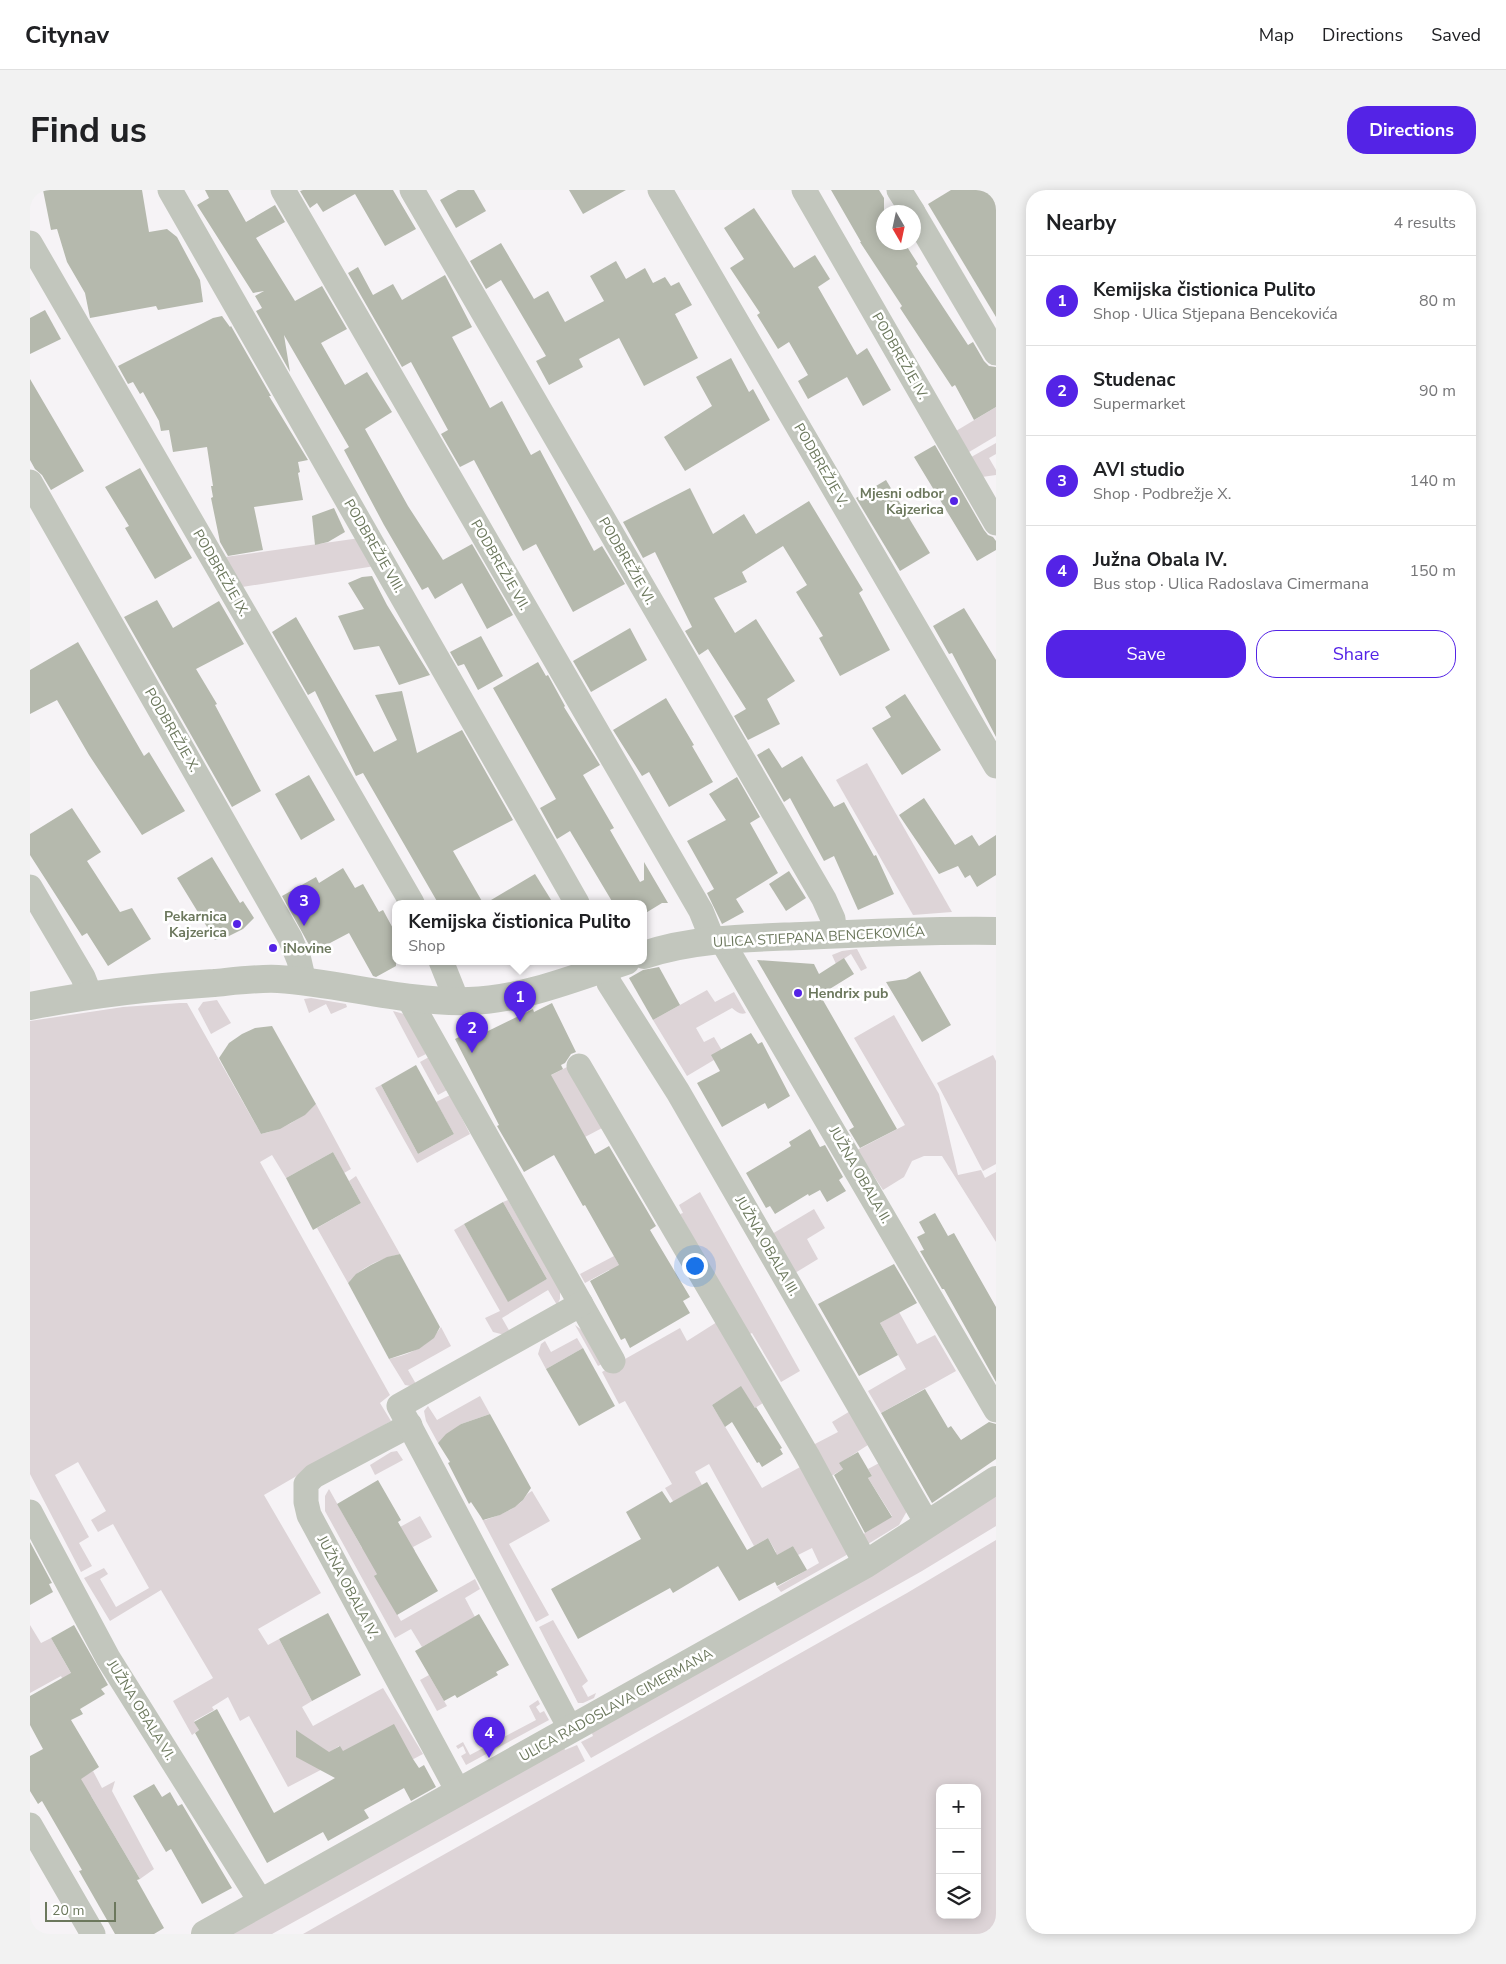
<!DOCTYPE html>
<html lang="en">
<head>
<meta charset="utf-8">
<style>
  :root { --surface:#fff; --page:#f2f2f2; --text:#202124; --muted:#757577; --line:#e0e0e0; --accent:#5423e6 }
  body { margin:0; font-family:"Nunito Sans",sans-serif; background:var(--page); color:var(--text) }
  .controls { position:absolute; right:15px; bottom:15px; display:grid; overflow:hidden; border-radius:10px; box-shadow:0 2px 12px #0003 }
  .controls button { width:45px; height:45px; display:grid; place-items:center; padding:0; border:0; border-bottom:1px solid var(--line); background:var(--surface); color:var(--text); font:25px sans-serif }
  .compass { position:absolute; left:846px; top:15px; width:45px; height:45px; border-radius:50%; background:var(--surface); box-shadow:0 2px 12px #0003; rotate:171deg }
  .scale { position:absolute; left:15px; bottom:12px; width:71px; box-sizing:border-box; padding-left:5px; border:2px solid #6c785d; border-top:0; font-size:14px; line-height:18px; white-space:nowrap; color:#6c785d; -webkit-text-stroke:4px #fff; paint-order:stroke }
  .you { position:absolute; left:664px; top:1075px; width:18px; height:18px; margin:-12px; border:4px solid #fff; border-radius:50%; background:#1a73e8; box-shadow:0 0 0 8px #1a73e833 }
  .badge { display:grid; place-items:center; width:32px; height:32px; border-radius:50%; background:var(--accent); color:#fff; font-size:16px; font-weight:700 }
  .pin { position:absolute; translate:-50% -41px; filter:drop-shadow(0 1px 2px #0008) }
  .pin::after { content:''; position:absolute; top:26px; width:18px; height:15px; background:inherit; clip-path:polygon(0 0,100% 0,50% 100%) }
  .popup { position:absolute; left:362px; top:710px; width:255px; height:65px; box-sizing:border-box; display:grid; place-content:center; border-radius:10px; background:var(--surface); filter:drop-shadow(0 1px 4px #0005); font-size:16px; white-space:nowrap; color:var(--muted) }
  .popup b { font-size:19px; color:var(--text) }
  .popup::after { content:''; position:absolute; left:50%; top:100%; margin-left:-10px; border:10px solid transparent; border-top-color:var(--surface) }
  .list { margin:0; padding:0; list-style:none }
  h2 { display:flex; justify-content:space-between; align-items:center; height:65px; margin:0; padding:0 20px; font-size:21px }
  h2 small { font-size:16px; font-weight:400; color:var(--muted) }
  .list li { display:grid; grid-template-columns:32px 1fr auto; gap:15px; align-items:center; box-sizing:border-box; height:90px; padding:0 20px; border-top:1px solid var(--line) }
  .list b { display:block; font-size:19px; white-space:nowrap }
  .list p { margin:0; font-size:16px; white-space:nowrap; color:var(--muted) }
  .list em { font-size:16px; font-style:normal; color:var(--muted) }
  .actions { display:flex; gap:10px; padding:15px 20px }
  .actions a { flex:1; padding:11px 0; border:1px solid var(--accent); border-radius:20px; text-align:center; font-size:18px; color:var(--accent) }
  .actions .main { background:var(--accent); color:#fff }
  .icon { flex:none; width:28px; height:28px; fill:none; stroke:currentColor; stroke-width:2; stroke-linecap:round; stroke-linejoin:round }
  .map { position:relative; flex:none; width:966px; height:1744px; overflow:hidden; border-radius:20px }
  header { display:flex; align-items:center; gap:30px; box-sizing:border-box; height:70px; padding:0 25px; background:var(--surface); border-bottom:1px solid var(--line) }
  header strong { font-size:24px }
  nav { display:flex; gap:28px; margin-inline-start:auto; font-size:18px }
  .intro { display:flex; align-items:center; justify-content:space-between; box-sizing:border-box; height:120px; padding:0 30px }
  h1 { margin:0; font-size:35px }
  .button { padding:12px 22px; border-radius:20px; background:var(--accent); color:#fff; font-size:18px; font-weight:700 }
  main { display:flex; gap:30px; padding:0 30px }
  aside { flex:1; background:var(--surface); border-radius:20px; box-shadow:0 2px 12px #0003 }
  .map>svg:first-child { display:block }
  .green { fill:#ddd4d7; fill-rule:evenodd }
  .building { fill:#b5b9ad }
  .lines { fill:none; stroke-linecap:round; stroke-linejoin:round }
  .minor { stroke:#c2c6bd; stroke-width:25 }
  .tertiary { stroke:#c2c6bd; stroke-width:28 }
  .poi-dot { fill:#5423e6; stroke:#fff; stroke-width:2 }
  .labels { text-anchor:middle; dominant-baseline:central; stroke-width:5; stroke-linejoin:round; paint-order:stroke }
  .street-label { font-size:14px; fill:#6c785d; stroke:#fff }
  .poi-label { font-size:14px; font-weight:bold; fill:#6c785d; stroke:#fff; text-anchor:end }
</style>
</head>
<body>
<header>
<strong>Citynav</strong>
<nav><a>Map</a><a>Directions</a><a>Saved</a></nav>
</header>
<div class="intro"><h1>Find us</h1><a class="button">Directions</a></div>
<main>
<div class="map">
<svg width="966" height="1744" viewBox="0 0 966 1744">
  <rect width="100%" height="100%" fill="#f6f3f6"/>
  <g class="green">
    <polygon points="966,217 966,246 934,265 921,244"/>
    <polygon points="966,253 966,264 959,268 966,280 966,285 952,287 936,270"/>
    <polygon points="330,348 345,376 206,398 188,368"/>
    <polygon points="837,573 922,722 883,725 806,590"/>
    <polygon points="827,759 837,778 831,781 821,764 806,774 802,765 812,761"/>
    <path d="M677 800 685 812 704 802 716 823C710 825 707 822 702 818L666 838 674 852 684 847 694 864 657 886 623 830Z"/>
    <polygon points="281,808 316,814 317,817 301,824 296,814 279,823 274,809"/>
    <polygon points="187,810 201,833 181,844 168,819 173,812"/>
    <path d="M150 813H157L231 944C253 939 270 930 286 914L321 979 314 983 303 962 256 988 242 965 230 972 360 1205 350 1213 361 1231 234 1305 291 1403 228 1439 238 1455 249 1449 282 1511 272 1517 283 1536 353 1498 393 1564 353 1585 323 1577 309 1556 300 1562 306 1572 258 1597 219 1526 210 1531 198 1507 182 1517 184 1520 164 1531 169 1540 162 1545 143 1511 183 1488 131 1400 80 1431 54 1388 74 1378 78 1384 70 1389 86 1417 119 1398 83 1334 68 1342 61 1330 76 1321 48 1272 25 1285 59 1347 49 1353 62 1376 51 1382 0 1284V831L93 817Z"/>
    <polygon points="363,821 374,824 396,864 388,868"/>
    <polygon points="864,825 909,904 928,985 951,980 955,988 966,982 966,1052 912,966 894,966 882,971 874,987 853,1000 827,960 875,935 824,848"/>
    <polygon points="963,865 966,871 966,974 953,981 907,893"/>
    <polygon points="399,867 417,900 408,905 390,872"/>
    <polygon points="537,877 574,937 555,947 504,894"/>
    <polygon points="351,895 388,964 424,944 406,912 420,905 440,944 387,973 345,898"/>
    <path d="M326 986 370 1064C350 1069 331 1077 318 1093L287 1038 331 1013 319 991Z"/>
    <polygon points="670,1002 770,1181 751,1192 722,1143 718,1145 650,1024 653,1023 649,1015"/>
    <polygon points="478,1010 530,1100 530,1109 527,1115 518,1100 472,1128 480,1142 475,1145 463,1142 455,1128 470,1121 424,1040 434,1034 478,1111 517,1089 473,1012"/>
    <polygon points="784,1019 795,1038 777,1049 788,1069 765,1083 742,1044"/>
    <polygon points="584,1066 601,1096 579,1080 555,1093 550,1084"/>
    <polygon points="869,1122 887,1154 905,1145 926,1181 851,1223 838,1201 876,1179 850,1133"/>
    <polygon points="687,1132 733,1213 725,1218 711,1197 682,1215 732,1298 772,1276 820,1363 751,1402 747,1397 789,1373 782,1358 768,1365 763,1356 740,1370 738,1366 746,1362 738,1348 724,1356 679,1274 665,1282 672,1295 648,1309 688,1376 684,1379 635,1298 642,1294 595,1211 589,1214 572,1182 650,1138 657,1151"/>
    <polygon points="545,1135 553,1141 572,1174 568,1176"/>
    <path d="M411 1137 421 1156 378 1180 386 1194 381 1196 375 1195 359 1169C380 1164 398 1157 411 1137Z"/>
    <polygon points="547,1148 553,1158 516,1179 508,1164 511,1154 515,1151 521,1162"/>
    <polygon points="450,1206 460,1224 431,1234 408,1253 396,1231 394,1221 398,1216 407,1230"/>
    <polygon points="822,1220 841,1253 810,1273 813,1279 798,1288 781,1256 808,1242 802,1232"/>
    <polygon points="367,1261 373,1270 345,1285 340,1275 361,1262"/>
    <polygon points="851,1272 877,1321 869,1335 838,1354 832,1345 862,1326 838,1288 842,1286 838,1279"/>
    <polygon points="299,1299 332,1358 390,1326 402,1347 383,1357 385,1361 345,1385 371,1431 445,1389 450,1399 435,1408 445,1427 392,1457 381,1439 365,1448 295,1321 295,1306"/>
    <path d="M502 1301 520 1331 479 1354 519 1425 506 1432 451 1327 455 1330C468 1326 481 1321 491 1312 495 1308 497 1303 502 1301Z"/>
    <polygon points="966,1305 966,1336 892,1381 561,1568 551,1552 563,1546 561,1541"/>
    <path d="M966 1350V1744H273L877 1403ZM910 1598H947V1725H910Z"/>
    <polygon points="523,1430 558,1491 552,1496 558,1507 566,1503 564,1508 553,1513 548,1513 509,1437"/>
    <polygon points="0,1435 11,1453 21,1448 42,1485 33,1490 31,1486 0,1503"/>
    <polygon points="399,1485 417,1516 407,1521 390,1490"/>
    <polygon points="508,1510 510,1514 506,1517 510,1523 514,1521 519,1530 436,1575 431,1566 436,1563 433,1556 428,1559 426,1556 433,1552 440,1565 506,1530 499,1516"/>
    <polygon points="547,1555 555,1571 242,1744 195,1744 534,1557 535,1560"/>
    <polygon points="63,1581 72,1598 85,1591 82,1601 124,1679 110,1689 61,1606 34,1622 24,1604"/>
  </g>
  <g class="building">
    <polygon points="13,0 112,0 119,42 137,39 147,47 170,90 173,112 128,120 126,116 60,128 55,103 37,72 27,39 21,40"/>
    <polygon points="175,0 198,0 216,32 245,15 255,32 226,48 265,111 292,96 317,139 291,153 315,195 337,182 362,222 335,239 378,316 413,370 442,354 483,425 457,439 432,393 405,409 398,397 392,400 354,335 314,260 319,257 254,145 260,182 226,121 232,118 225,106 234,101 223,103 167,15 179,8"/>
    <polygon points="273,0 363,0 386,39 355,56 325,4 293,22 287,13 280,18 270,1"/>
    <polygon points="428,0 444,0 456,21 426,38 410,10"/>
    <polygon points="539,0 596,0 553,24"/>
    <polygon points="801,0 849,0 854,8 854,52 874,52 888,74 886,76 938,155 943,152 954,171 959,176 966,177 966,217 944,230 925,195 922,197 870,118 872,116 830,52 831,52"/>
    <polygon points="921,0 966,0 966,127 898,14"/>
    <polygon points="724,18 764,78 785,65 800,89 788,97 827,165 837,158 861,200 833,216 817,187 778,209 768,191 778,185 759,152 748,159 727,125 730,123 700,78 714,69 694,38"/>
    <polygon points="471,53 504,109 518,101 535,132 574,111 560,86 586,71 596,89 615,78 623,93 635,87 641,96 649,92 662,115 645,124 668,168 614,196 589,148 549,169 553,177 519,195 506,171 516,166 471,90 456,99 440,71"/>
    <polygon points="328,77 343,105 363,94 372,110 415,85 442,137 422,147 460,218 472,211 501,265 510,260 564,361 572,356 595,394 543,422 506,354 493,361 444,270 430,277 411,244 418,240 381,172 372,177 318,83"/>
    <polygon points="15,120 31,149 0,164 0,128"/>
    <polygon points="192,126 200,137 201,136 241,206 239,206 278,270 268,272 270,282 268,283 273,310 224,317 233,360 198,366 190,352 181,308 183,307 181,296 183,296 177,257 143,262 139,240 131,241 129,231 113,202 110,204 103,192 98,194 88,176 183,128"/>
    <polygon points="701,168 719,202 723,199 740,230 655,281 634,247 682,216 666,187"/>
    <polygon points="0,189 54,281 21,300 12,285 5,279 0,270"/>
    <polygon points="905,255 954,340 958,345 963,347 966,351 966,360 947,371 884,267"/>
    <polygon points="110,278 162,368 125,389 95,338 99,336 75,297"/>
    <polygon points="856,290 900,363 870,381 826,308"/>
    <polygon points="660,298 683,344 714,324 726,344 779,311 833,400 829,403 860,460 810,486 789,448 793,446 766,402 777,395 753,356 712,382 717,392 684,408 705,443 726,429 765,491 737,509 750,534 718,550 704,526 716,519 678,459 669,465 655,441 662,437 625,362 613,368 593,332"/>
    <polygon points="304,318 315,342 298,352 285,355 282,326"/>
    <polygon points="342,386 357,415 400,485 369,495 349,456 324,460 308,426 334,419 318,393 332,387"/>
    <polygon points="127,410 143,438 189,411 214,454 166,479 187,514 185,515 231,601 202,617 94,427"/>
    <polygon points="934,418 966,470 966,547 922,463 919,464 903,436"/>
    <polygon points="266,427 344,562 367,550 345,505 372,501 387,563 432,540 483,630 423,661 453,713 408,713 333,583 326,586 285,501 278,505 242,442"/>
    <polygon points="600,438 617,470 561,502 543,471"/>
    <polygon points="451,446 473,486 448,500 434,474 428,476 420,462"/>
    <polygon points="48,452 114,566 119,562 155,621 112,645 59,565 27,510 0,524 0,480"/>
    <polygon points="508,472 516,486 518,485 535,516 534,517 570,575 553,585 584,638 580,640 610,692 614,690 614,672 638,713 632,713 614,724 614,713 583,713 540,641 527,649 510,618 526,609 463,498"/>
    <polygon points="875,504 911,560 872,585 842,538 861,527 855,517"/>
    <polygon points="636,508 664,555 662,556 683,592 639,617 619,582 612,586 583,540"/>
    <polygon points="739,558 752,578 772,566 804,617 814,612 844,666 846,665 864,704 828,720 804,666 794,671 760,608 754,612 727,565"/>
    <polygon points="279,585 305,630 271,650 245,604"/>
    <polygon points="707,587 730,627 720,633 748,683 706,709 714,722 692,734 677,703 684,699 657,651 696,630 679,604"/>
    <polygon points="894,608 925,655 942,645 949,656 966,645 966,685 947,697 940,685 935,688 928,676 909,684 869,625"/>
    <polygon points="42,618 71,662 57,671 90,722 102,718 121,749 78,776 57,743 52,746 0,665 0,644"/>
    <polygon points="182,667 210,713 213,711 224,728 213,739 199,746 185,750 147,688"/>
    <polygon points="313,678 325,698 333,694 349,722 353,720 366,744 366,776 346,787 343,786 319,743 283,762 252,706 286,687 289,693"/>
    <polygon points="759,681 776,708 756,721 739,694"/>
    <polygon points="505,684 523,713 456,713"/>
    <polygon points="814,768 824,784 790,805 867,939 830,958 819,940 824,937 727,770 784,774 789,784"/>
    <polygon points="629,777 650,815 623,830 599,788 613,780"/>
    <polygon points="890,781 921,835 892,852 856,792 876,789"/>
    <polygon points="522,813 546,862 541,864 535,873 531,875 533,879 521,885 565,964 579,956 626,1036 620,1040 660,1107 653,1111 660,1123 600,1158 595,1148 591,1150 560,1091 589,1075 555,1015 553,1016 524,965 494,982 467,936 469,935 425,849 453,835 456,842 503,819 504,822"/>
    <polygon points="242,836 286,914 275,925 250,939 231,944 189,868 199,853 212,844 225,838"/>
    <polygon points="721,843 728,854 732,852 760,906 738,919 735,913 692,937 667,893 690,881 681,865"/>
    <polygon points="386,875 424,944 388,964 351,895"/>
    <polygon points="780,939 790,957 795,955 813,987 809,990 816,1001 797,1012 790,1000 779,1006 778,1004 745,1024 740,1016 736,1018 716,983 761,956 759,952"/>
    <polygon points="303,962 331,1013 283,1040 256,988"/>
    <polygon points="473,1012 517,1089 478,1112 434,1034"/>
    <polygon points="905,1023 918,1046 924,1043 966,1117 966,1192 914,1099 912,1099 890,1061 894,1060 887,1047 895,1043 889,1032"/>
    <polygon points="370,1064 410,1137 404,1148 389,1159 359,1169 318,1093 326,1084 341,1075 357,1067"/>
    <polygon points="864,1074 887,1113 850,1133 868,1165 829,1186 788,1114"/>
    <polygon points="553,1158 585,1216 549,1236 516,1179"/>
    <polygon points="711,1196 725,1218 726,1217 752,1258 750,1259 753,1264 732,1277 729,1272 727,1273 702,1232 695,1237 682,1215"/>
    <polygon points="895,1199 918,1238 921,1236 931,1250 959,1232 966,1234 966,1269 902,1313 851,1223"/>
    <polygon points="460,1224 501,1298 493,1310 485,1317 470,1325 453,1330 441,1312 439,1314 418,1273 420,1272 408,1253 416,1244 431,1234"/>
    <polygon points="828,1262 842,1286 838,1288 862,1327 835,1343 804,1285 813,1279 809,1273"/>
    <polygon points="348,1290 371,1330 368,1332 408,1401 367,1425 344,1386 347,1384 307,1314"/>
    <polygon points="677,1292 717,1360 738,1348 747,1365 763,1356 777,1380 747,1396 745,1392 709,1411 688,1376 643,1403 640,1398 548,1449 521,1399 611,1349 596,1322 632,1301 640,1313"/>
    <polygon points="0,1352 22,1393 19,1394 23,1402 0,1415"/>
    <polygon points="298,1423 331,1485 282,1511 249,1449"/>
    <polygon points="449,1424 479,1475 466,1482 468,1485 427,1508 425,1505 414,1511 385,1461"/>
    <polygon points="44,1435 78,1495 71,1499 75,1504 50,1519 53,1524 41,1530 69,1577 51,1589 110,1689 107,1690 134,1738 124,1744 85,1744 49,1681 52,1680 12,1611 8,1614 0,1601 0,1566 13,1559 0,1535 0,1506 41,1483 21,1448"/>
    <polygon points="187,1519 244,1623 305,1588 266,1567 266,1540 299,1562 310,1556 313,1561 364,1534 383,1569 389,1578 394,1575 406,1597 381,1611 374,1598 334,1620 339,1628 298,1651 293,1642 237,1673 165,1543 169,1540 164,1532"/>
    <polygon points="124,1594 132,1607 140,1602 148,1616 152,1614 202,1698 172,1714 141,1659 136,1662 103,1606"/>
  </g>
  <g class="lines">
    <g class="minor">
      <polyline points="140,0 547,713"/>
      <polyline points="253,0 671,721 683,751"/>
      <polyline points="382,0 794,709 803,729 805,745"/>
      <polyline points="630,0 966,576"/>
      <polyline points="774,0 966,333"/>
      <polyline points="869,0 883,22"/>
      <polyline points="884,24 966,163"/>
      <polyline points="0,53 382,713"/>
      <polyline points="0,292 260,748 269,770 274,792"/>
      <polyline points="0,697 53,787 60,805"/>
      <polyline points="692,751 966,1220"/>
      <polyline points="411,771 427,811"/>
      <polyline points="575,771 579,793 648,902 898,1335"/>
      <polyline points="379,809 583,1171"/>
      <polyline points="549,876 777,1265 836,1374"/>
      <polyline points="380,1235 284,1286 276,1294 276,1312 279,1325 429,1603"/>
      <polyline points="0,1322 78,1468 231,1712"/>
      <polyline points="541,1540 369,1216 551,1114"/>
      <polyline points="0,1635 63,1744"/>
    </g>
    <g class="tertiary">
      <path d="M614 765C664 748 720 748 772 746 836 743 901 740 966 741"/>
      <path d="M0 816C61 804 122 797 184 793 205 791 227 788 248 789 312 793 374 813 439 811 491 810 548 787 596 771"/>
      <polyline points="175,1744 836,1374 966,1290"/>
    </g>
  </g>
  <g class="poi-dot">
    <circle cx="924" cy="311" r="5"/>
    <circle cx="207" cy="734" r="5"/>
    <circle cx="243" cy="758" r="5"/>
    <circle cx="768" cy="803" r="5"/>
  </g>
  <g class="labels">
    <g class="street-label">
      <text transform="translate(870 166) rotate(60)">PODBREŽJE IV.</text>
      <text transform="translate(791 275) rotate(60)">PODBREŽJE V.</text>
      <text transform="translate(344 356) rotate(60)">PODBREŽJE VIII.</text>
      <text transform="translate(597 371) rotate(60)">PODBREŽJE VI.</text>
      <text transform="translate(470 375) rotate(60)">PODBREŽJE VII.</text>
      <text transform="translate(191 383) rotate(60)">PODBREŽJE IX.</text>
      <text transform="translate(142 540) rotate(60)">PODBREŽJE X.</text>
      <text transform="translate(789 747) rotate(-3)">ULICA STJEPANA BENCEKOVIĆA</text>
      <text transform="translate(830 985) rotate(60)">JUŽNA OBALA II.</text>
      <text transform="translate(737 1056) rotate(60)">JUŽNA OBALA III.</text>
      <text transform="translate(318 1397) rotate(62)">JUŽNA OBALA IV.</text>
      <text transform="translate(586 1515) rotate(-29)">ULICA RADOSLAVA CIMERMANA</text>
      <text transform="translate(111 1520) rotate(58)">JUŽNA OBALA VI.</text>
    </g>
    <g class="poi-label">
      <text x="914" y="303">Mjesni odbor<tspan x="914" dy="16">Kajzerica</tspan></text>
      <text x="197" y="726">Pekarnica<tspan x="197" dy="16">Kajzerica</tspan></text>
      <text x="253" y="758" text-anchor="start">iNovine</text>
      <text x="778" y="803" text-anchor="start">Hendrix pub</text>
    </g>
  </g>
</svg>
<div class="controls">
<button>+</button>
<button>−</button>
<button><svg class="icon" aria-label="layers" viewBox="0 0 24 24"><path d="M12 4l9 5-9 5-9-5zM3 14l9 5 9-5"/></svg></button>
</div>
<svg class="compass" viewBox="-18 -18 36 36"><path d="M0-13l5 13h-10z" fill="#e53935"/><path d="M0 13l5-13h-10z" fill="#757577"/></svg>
<div class="scale">20 m</div>
<div class="you"></div>
<div class="pin badge" style="left:490px;top:832px">1</div>
<div class="popup"><b>Kemijska čistionica Pulito</b>Shop</div>
<div class="pin badge" style="left:442px;top:863px">2</div>
<div class="pin badge" style="left:274px;top:736px">3</div>
<div class="pin badge" style="left:459px;top:1568px">4</div>
</div>
<aside>
<h2>Nearby<small>4 results</small></h2>
<ul class="list">
<li><span class="badge">1</span><div><b>Kemijska čistionica Pulito</b><p>Shop · Ulica Stjepana Bencekovića</p></div><em>80 m</em></li>
<li><span class="badge">2</span><div><b>Studenac</b><p>Supermarket</p></div><em>90 m</em></li>
<li><span class="badge">3</span><div><b>AVI studio</b><p>Shop · Podbrežje X.</p></div><em>140 m</em></li>
<li><span class="badge">4</span><div><b>Južna Obala IV.</b><p>Bus stop · Ulica Radoslava Cimermana</p></div><em>150 m</em></li>
</ul>
<div class="actions"><a class="main">Save</a><a>Share</a></div>
</aside>
</main>
</body>
</html>
